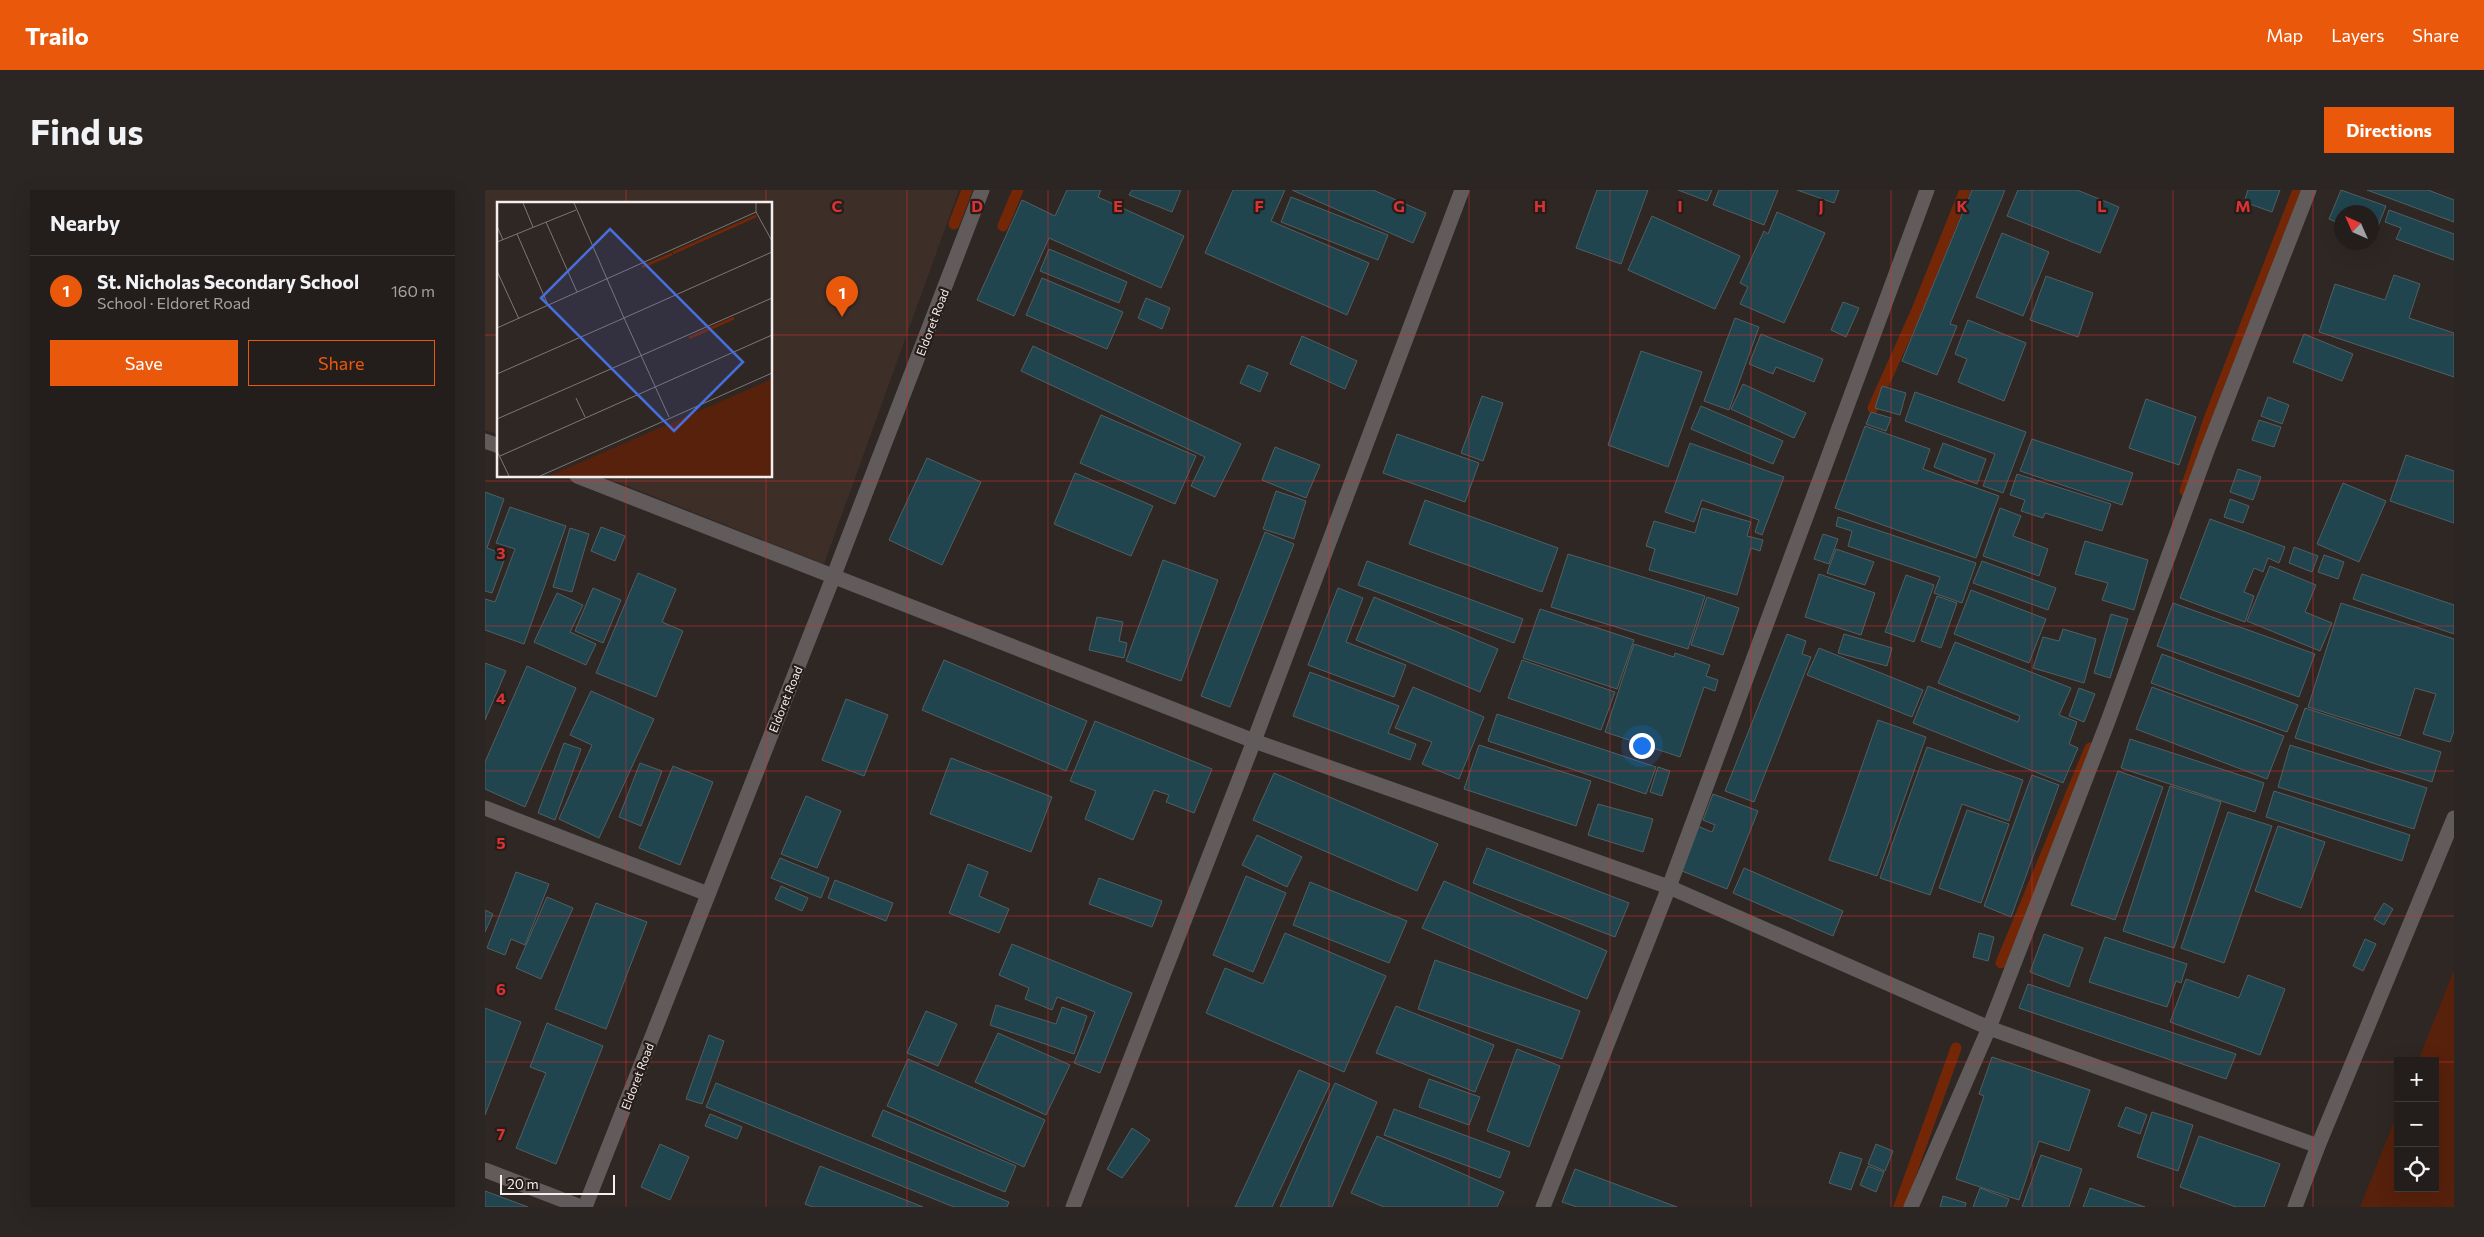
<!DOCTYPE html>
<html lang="en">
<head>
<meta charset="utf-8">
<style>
  :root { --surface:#231d1b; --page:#2b2624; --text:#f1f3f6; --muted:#a3a2a3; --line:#403b3a; --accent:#ea580c }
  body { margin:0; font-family:Commissioner,sans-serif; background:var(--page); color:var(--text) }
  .controls { position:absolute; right:15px; bottom:15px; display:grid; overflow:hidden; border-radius:0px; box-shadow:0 5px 20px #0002 }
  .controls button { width:45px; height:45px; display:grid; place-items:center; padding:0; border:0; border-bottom:1px solid var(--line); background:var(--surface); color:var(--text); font:25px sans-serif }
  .compass { position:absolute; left:1849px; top:15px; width:45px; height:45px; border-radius:50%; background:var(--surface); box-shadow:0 5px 20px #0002; rotate:315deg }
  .scale { position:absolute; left:15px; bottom:12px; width:115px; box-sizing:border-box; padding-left:5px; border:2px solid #f4eeec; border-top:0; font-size:14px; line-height:18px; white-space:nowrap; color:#f4eeec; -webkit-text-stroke:4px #261d1a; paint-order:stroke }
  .you { position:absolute; left:1156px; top:555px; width:18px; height:18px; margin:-12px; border:4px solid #fff; border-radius:50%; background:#1a73e8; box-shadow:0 0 0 8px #1a73e833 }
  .badge { display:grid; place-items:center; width:32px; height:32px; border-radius:50%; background:var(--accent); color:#fff; font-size:16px; font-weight:700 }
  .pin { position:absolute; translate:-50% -41px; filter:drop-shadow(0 1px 2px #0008) }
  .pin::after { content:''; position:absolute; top:26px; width:18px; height:15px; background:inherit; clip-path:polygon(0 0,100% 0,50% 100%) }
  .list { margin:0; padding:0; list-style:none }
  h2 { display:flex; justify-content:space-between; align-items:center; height:65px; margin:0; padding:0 20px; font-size:21px }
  h2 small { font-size:16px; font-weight:400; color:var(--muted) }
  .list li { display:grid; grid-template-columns:32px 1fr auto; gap:15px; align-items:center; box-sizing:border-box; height:70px; padding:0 20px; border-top:1px solid var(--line) }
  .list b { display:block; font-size:19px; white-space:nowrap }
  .list p { margin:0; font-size:16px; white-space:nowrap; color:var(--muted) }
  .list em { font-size:16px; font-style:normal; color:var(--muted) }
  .actions { display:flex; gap:10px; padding:15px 20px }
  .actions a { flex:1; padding:11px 0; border:1px solid var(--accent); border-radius:0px; text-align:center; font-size:18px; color:var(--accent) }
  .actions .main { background:var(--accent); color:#fff }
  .icon { flex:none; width:28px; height:28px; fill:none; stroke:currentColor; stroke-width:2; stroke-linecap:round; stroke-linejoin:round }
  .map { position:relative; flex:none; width:1969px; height:1017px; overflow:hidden; border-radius:0px }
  header { display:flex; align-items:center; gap:30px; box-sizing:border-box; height:70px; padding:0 25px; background:var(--accent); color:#fff }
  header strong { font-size:24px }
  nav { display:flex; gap:28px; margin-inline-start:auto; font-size:18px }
  .intro { display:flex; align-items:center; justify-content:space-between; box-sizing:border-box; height:120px; padding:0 30px }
  h1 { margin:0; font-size:35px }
  .button { padding:12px 22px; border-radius:0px; background:var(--accent); color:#fff; font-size:18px; font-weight:700 }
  main { display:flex; gap:30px; padding:0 30px }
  aside { flex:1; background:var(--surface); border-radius:0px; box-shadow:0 5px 20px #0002 }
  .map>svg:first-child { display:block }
  .built { fill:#3d2e28 }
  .green { fill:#57210c }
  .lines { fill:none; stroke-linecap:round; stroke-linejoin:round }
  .stream { stroke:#732707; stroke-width:11 }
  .building { fill:#20454f; stroke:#535e61 }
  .street { stroke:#615c5b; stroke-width:15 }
  .grid { fill:none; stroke:#d83232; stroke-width:1; stroke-opacity:0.55 }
  .labels { text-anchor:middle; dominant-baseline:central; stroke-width:4.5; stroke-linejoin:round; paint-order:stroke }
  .street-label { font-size:12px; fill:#f4eeec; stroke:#261d1a }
  .inset-river { fill:none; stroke:#732707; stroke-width:2.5 }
  .inset-road { fill:none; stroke:#7e7774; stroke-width:1 }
  .view { fill:#486edc; fill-opacity:0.15; stroke:#486edc; stroke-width:2.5 }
  .inset-edge { fill:none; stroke:#f4eeec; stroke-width:2.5 }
  .grid-label { font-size:16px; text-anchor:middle; font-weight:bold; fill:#d83232; stroke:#261d1a; stroke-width:4.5; stroke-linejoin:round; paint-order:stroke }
</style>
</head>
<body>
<header>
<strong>Trailo</strong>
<nav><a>Map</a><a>Layers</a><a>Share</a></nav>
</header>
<div class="intro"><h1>Find us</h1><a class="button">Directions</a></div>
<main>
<aside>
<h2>Nearby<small></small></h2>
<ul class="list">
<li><span class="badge">1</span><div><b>St. Nicholas Secondary School</b><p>School · Eldoret Road</p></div><em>160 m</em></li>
</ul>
<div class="actions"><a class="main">Save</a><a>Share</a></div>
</aside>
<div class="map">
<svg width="1969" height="1017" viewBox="0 0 1969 1017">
  <rect width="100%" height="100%" fill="#2f2724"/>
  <polygon class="built" points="0,0 474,0 339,374 117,286 286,286 286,14 14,14 14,245 0,240"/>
  <polygon class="green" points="1969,780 1969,1017 1875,1017 1913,922 1913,998 1950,998 1950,871 1933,871"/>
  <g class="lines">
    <g class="stream">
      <polyline points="469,34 482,0"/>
      <polyline points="518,36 533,0"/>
      <polyline points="1388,218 1432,120 1480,0"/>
      <polyline points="1700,301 1724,229 1813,0"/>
      <polyline points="1516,773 1605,558"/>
      <polyline points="1414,1017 1471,858"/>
    </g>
  </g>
  <g class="building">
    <polygon points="582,0 616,0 613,7 699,46 676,98 564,48 529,126 492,110 537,10 570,26"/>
    <polygon points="647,0 696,0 687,22 644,5"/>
    <polygon points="748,0 800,0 786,31 884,73 862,125 720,63"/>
    <polygon points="807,0 888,0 941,23 928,53"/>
    <polygon points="1112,0 1163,0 1136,74 1091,58"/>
    <polygon points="1193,0 1227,0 1222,11"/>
    <polygon points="1234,0 1293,0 1279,35 1228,15"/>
    <polygon points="1312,0 1354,0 1349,13"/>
    <polygon points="1487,0 1520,0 1465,134 1472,136 1452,185 1417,171"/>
    <polygon points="1533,0 1592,0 1634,17 1615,63 1522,26"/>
    <polygon points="1763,0 1795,0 1787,22 1759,12"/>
    <polygon points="1856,0 1901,16 1893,36 1886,33 1886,22 1856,22 1856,34 1844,29"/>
    <polygon points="1882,0 1943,0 1969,10 1969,32"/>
    <polygon points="806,7 903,45 893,70 796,32"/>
    <polygon points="1904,20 1969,44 1969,70 1911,49 1916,38 1900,32"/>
    <polygon points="1292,22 1340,43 1299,133 1255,114 1263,97 1255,93 1279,41 1283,44"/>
    <polygon points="1167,26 1255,66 1230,119 1143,80"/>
    <polygon points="1517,43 1564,62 1538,126 1491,107"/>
    <polygon points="564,59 642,92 634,113 555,81"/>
    <polygon points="1909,85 1935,94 1924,128 1969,143 1969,187 1834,142 1850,94 1900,110"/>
    <polygon points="1561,86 1608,103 1593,147 1545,130"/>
    <polygon points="557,88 638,122 622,159 541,125"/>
    <polygon points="661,108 685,118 677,139 653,128"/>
    <polygon points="1358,112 1374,118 1361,147 1346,140"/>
    <polygon points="1250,128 1274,137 1244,220 1219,211"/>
    <polygon points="1483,130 1541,153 1519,211 1473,192 1482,169 1470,164"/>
    <polygon points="1276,144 1338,169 1329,192 1291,177 1288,184 1264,174"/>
    <polygon points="1819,144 1868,164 1857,191 1808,172"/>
    <polygon points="817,146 872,171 860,199 805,174"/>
    <polygon points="548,156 756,254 730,307 706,296 720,267 536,181"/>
    <polygon points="1156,161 1217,182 1183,277 1123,255"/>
    <polygon points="763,175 783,183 775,202 755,193"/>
    <polygon points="1258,194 1321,223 1309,248 1246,219"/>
    <polygon points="1397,196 1421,203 1415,225 1390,218"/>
    <polygon points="1430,202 1541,242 1518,303 1498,296 1510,264 1420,231"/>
    <polygon points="997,206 1018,213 998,271 976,263"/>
    <polygon points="1783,207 1804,215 1797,234 1776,226"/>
    <polygon points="1661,209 1711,227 1694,275 1644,258"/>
    <polygon points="1216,216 1298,251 1288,274 1206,239"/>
    <polygon points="1386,222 1406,228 1401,241 1381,234"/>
    <polygon points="616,225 711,266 690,314 595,273"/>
    <polygon points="1774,230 1796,237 1789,257 1767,250"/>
    <polygon points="1380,236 1445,259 1438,279 1514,306 1491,368 1350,318"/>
    <polygon points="912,244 994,273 980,312 898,283"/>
    <polygon points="1547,249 1648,283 1637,315 1535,281"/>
    <polygon points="1205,253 1299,287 1277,345 1270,342 1274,330 1217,310 1209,332 1180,322"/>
    <polygon points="1458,253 1501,269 1492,294 1449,277"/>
    <polygon points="790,257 835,275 821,308 777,290"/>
    <polygon points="1921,265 1969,281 1969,333 1905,311"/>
    <polygon points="442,268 496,292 457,375 404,350"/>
    <polygon points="1753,279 1776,287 1768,310 1745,302"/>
    <polygon points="590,283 668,316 646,366 569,334"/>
    <polygon points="1532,284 1626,314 1617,341 1560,323 1558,328 1536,321 1540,310 1525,305"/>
    <polygon points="1858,293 1901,311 1874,372 1832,354"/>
    <polygon points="791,301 821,311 809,349 778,339"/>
    <polygon points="0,302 19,309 2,358 21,365 7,403 0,401"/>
    <polygon points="1745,309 1764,316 1758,333 1739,327"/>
    <polygon points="940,310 1073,358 1057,402 924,354"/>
    <polygon points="25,317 81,336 39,454 0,440 0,409 10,412 30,359 11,353"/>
    <polygon points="1217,318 1266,332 1262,346 1278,350 1275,361 1266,358 1252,405 1164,380 1170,359 1161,356 1169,331 1210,343"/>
    <polygon points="1515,318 1536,326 1528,346 1563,359 1554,386 1498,366"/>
    <polygon points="1353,327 1491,373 1477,413 1449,403 1455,387 1363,356 1367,341 1351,336"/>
    <polygon points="1725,329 1800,357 1794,373 1783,368 1778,382 1769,378 1759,402 1769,406 1760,432 1695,408"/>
    <polygon points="116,337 140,346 130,371 106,361"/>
    <polygon points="85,338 104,344 87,402 68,397"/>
    <polygon points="780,342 809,354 745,517 716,506"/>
    <polygon points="1338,344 1353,349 1344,374 1329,369"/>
    <polygon points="1600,351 1663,370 1649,420 1617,410 1623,393 1590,384"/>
    <polygon points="1809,357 1833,366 1827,382 1804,373"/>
    <polygon points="1351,359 1389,372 1380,395 1342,383"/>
    <polygon points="1083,364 1220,406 1203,459 1066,417"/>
    <polygon points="1839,365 1859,372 1853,389 1833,382"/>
    <polygon points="678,370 733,390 696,491 641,471"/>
    <polygon points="882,371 1038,429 1029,453 873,395"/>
    <polygon points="1497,371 1571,398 1563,420 1488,393"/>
    <polygon points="1785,376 1831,395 1820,422 1847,433 1835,461 1762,431"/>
    <polygon points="153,383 191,399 177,432 198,441 171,507 111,483"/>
    <polygon points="1334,384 1390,403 1376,445 1320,427"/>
    <polygon points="1877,384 1969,415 1969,444 1868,409"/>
    <polygon points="1421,385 1449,395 1429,452 1400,442"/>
    <polygon points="108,398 136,410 118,453 90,441"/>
    <polygon points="853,398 878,408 861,452 921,475 909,507 823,475"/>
    <polygon points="1486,400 1561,429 1544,473 1469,444"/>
    <polygon points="72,403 98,415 85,442 111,454 101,475 49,452"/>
    <polygon points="1452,406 1472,413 1456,458 1436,451"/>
    <polygon points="889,407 1013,459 995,502 871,450"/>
    <polygon points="1222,407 1254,418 1238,465 1206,455"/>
    <polygon points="1688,413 1830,464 1814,507 1672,456"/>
    <polygon points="1856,413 1969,449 1969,541 1965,552 1938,544 1951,504 1930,498 1915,546 1823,517"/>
    <polygon points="1055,419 1149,450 1132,499 1038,468"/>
    <polygon points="1626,424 1643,429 1625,488 1609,483"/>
    <polygon points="612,427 638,432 634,451 642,453 639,468 604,460"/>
    <polygon points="1578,439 1611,449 1599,493 1548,478 1558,447 1574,451"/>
    <polygon points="1302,444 1321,451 1317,464 1326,467 1269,612 1240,601"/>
    <polygon points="1359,444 1407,458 1402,476 1353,463"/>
    <polygon points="1470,452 1586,498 1574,525 1592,532 1584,554 1593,558 1578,593 1428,533 1443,496 1533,532 1535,526 1453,493"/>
    <polygon points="1149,454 1189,467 1190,463 1225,475 1221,486 1233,490 1230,501 1219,497 1195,567 1120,542"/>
    <polygon points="1334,458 1438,500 1427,527 1322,485"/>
    <polygon points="1677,464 1813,515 1802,542 1666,493"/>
    <polygon points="459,470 602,531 581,581 437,520"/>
    <polygon points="1037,470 1130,502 1116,540 1023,508"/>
    <polygon points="0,473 21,481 0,530"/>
    <polygon points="42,476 91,498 40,617 0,599 0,572"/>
    <polygon points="825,482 914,516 903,543 931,554 925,570 808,526"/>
    <polygon points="928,497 999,527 974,589 937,574 947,552 910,538"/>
    <polygon points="1667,497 1799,546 1782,589 1651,539"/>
    <polygon points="1594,498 1610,504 1599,532 1584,526"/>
    <polygon points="106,501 169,529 114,648 74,629 107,555 85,545"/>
    <polygon points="361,509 403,525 379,586 337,570"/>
    <polygon points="1820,518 1956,562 1947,592 1810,548"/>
    <polygon points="1012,524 1171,577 1161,604 1003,551"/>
    <polygon points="1393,530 1441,547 1392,686 1344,670"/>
    <polygon points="610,531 727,579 709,623 681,612 684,605 669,600 648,650 600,629 611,601 585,591"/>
    <polygon points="1645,549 1779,593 1770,622 1636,578"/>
    <polygon points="79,553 96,559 70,630 53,623"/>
    <polygon points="994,555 1106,591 1091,636 979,599"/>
    <polygon points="1805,555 1942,598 1929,639 1793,597"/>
    <polygon points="1442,557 1538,590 1524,631 1477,614 1445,705 1395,688"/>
    <polygon points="466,568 567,607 546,662 445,624"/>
    <polygon points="155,573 177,581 156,636 134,627"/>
    <polygon points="188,576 228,592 195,675 154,658"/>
    <polygon points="1173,577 1185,581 1177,606 1165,602"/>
    <polygon points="1633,581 1678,597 1630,730 1586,715"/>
    <polygon points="789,583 953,654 932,701 768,630"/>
    <polygon points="1547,585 1574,595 1526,727 1499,716"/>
    <polygon points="1685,596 1736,612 1689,758 1638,741"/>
    <polygon points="1789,601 1925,645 1917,671 1781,627"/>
    <polygon points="1228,604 1273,621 1242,699 1192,679 1210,635 1227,642 1230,635 1218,630"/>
    <polygon points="321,606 356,621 332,678 296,664"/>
    <polygon points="1113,614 1168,629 1158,662 1103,645"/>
    <polygon points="1482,620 1524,634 1496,713 1454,698"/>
    <polygon points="1743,622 1787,636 1739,773 1696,758"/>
    <polygon points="1793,636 1840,652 1816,718 1770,701"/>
    <polygon points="772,645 817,667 802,697 757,675"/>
    <polygon points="1002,658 1144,713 1130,747 988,693"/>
    <polygon points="295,668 344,688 336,708 286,688"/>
    <polygon points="483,674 503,682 494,706 524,719 514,743 464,723"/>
    <polygon points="1259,678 1358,721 1348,746 1248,703"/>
    <polygon points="31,682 64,694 40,755 26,749 20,765 2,758"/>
    <polygon points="761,686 801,703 768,782 728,765"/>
    <polygon points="614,688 677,711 667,737 604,714"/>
    <polygon points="350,690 408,713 401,731 343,708"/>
    <polygon points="959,691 1122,761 1102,809 937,738"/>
    <polygon points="825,692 922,731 904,773 808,735"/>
    <polygon points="296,696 323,708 317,721 290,709"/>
    <polygon points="62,707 88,718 56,789 31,778"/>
    <polygon points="111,713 162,732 121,839 70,819"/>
    <polygon points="1899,713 1908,719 1899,735 1889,729"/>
    <polygon points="0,720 8,724 0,742"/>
    <polygon points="800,743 901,786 859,882 721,823 740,778 778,794"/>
    <polygon points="1494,743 1509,747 1503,771 1488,767"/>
    <polygon points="1559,744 1598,758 1584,797 1545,782"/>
    <polygon points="1620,747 1702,774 1696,793 1691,791 1682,817 1604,792"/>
    <polygon points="1880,749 1891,754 1878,781 1868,776"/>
    <polygon points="527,754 647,803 615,883 589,873 610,822 572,807 567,820 540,809 544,798 514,785"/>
    <polygon points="950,770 1095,821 1077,869 933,819"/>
    <polygon points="1763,785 1800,799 1775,865 1685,832 1701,789 1754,808"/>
    <polygon points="1543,794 1751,864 1741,889 1534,818"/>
    <polygon points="511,815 571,834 577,817 602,826 589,864 505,835"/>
    <polygon points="911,816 1009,855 990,902 891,863"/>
    <polygon points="0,818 36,832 0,925"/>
    <polygon points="441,821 472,834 453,876 422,863"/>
    <polygon points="62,833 118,856 71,974 31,958 61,883 45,877"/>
    <polygon points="513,843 585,875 561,925 490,892"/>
    <polygon points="224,845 239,851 217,914 201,909"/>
    <polygon points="1032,859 1075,876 1044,957 1002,941"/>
    <polygon points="1507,867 1605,900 1584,961 1554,951 1534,1010 1471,989 1499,906 1494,904"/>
    <polygon points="423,869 560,930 539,977 402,916"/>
    <polygon points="814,880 845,894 787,1017 750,1017"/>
    <polygon points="944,889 995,907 984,935 934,917"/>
    <polygon points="231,893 524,1012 522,1017 469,1017 221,917"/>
    <polygon points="850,893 892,912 847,1017 795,1017"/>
    <polygon points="1641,917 1662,925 1655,944 1633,936"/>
    <polygon points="909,919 1025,962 1015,988 899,945"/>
    <polygon points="398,920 531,976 520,1002 387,946"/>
    <polygon points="1667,922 1708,935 1693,981 1652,967"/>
    <polygon points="225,924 257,937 252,949 220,936"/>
    <polygon points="647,938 665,950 637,988 622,979"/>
    <polygon points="892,946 1019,1002 1012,1017 899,1017 866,1003"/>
    <polygon points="1714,946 1795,974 1779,1017 1751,1017 1695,997"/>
    <polygon points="175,954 204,967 185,1010 156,997"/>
    <polygon points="1391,954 1408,961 1400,981 1383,974"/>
    <polygon points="1355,962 1377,969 1366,1000 1344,993"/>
    <polygon points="1556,965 1597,979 1584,1017 1537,1017"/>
    <polygon points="335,976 438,1017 328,1017 320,1014"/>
    <polygon points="1383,976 1399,982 1391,1002 1375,995"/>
    <polygon points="1090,979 1192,1017 1092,1017 1077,1012"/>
    <polygon points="1495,998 1524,1009 1521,1017 1488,1017"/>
    <polygon points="1605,998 1660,1017 1598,1017"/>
    <polygon points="0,1001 43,1017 0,1017"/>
    <polygon points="1458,1006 1481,1013 1480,1017 1455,1017"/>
  </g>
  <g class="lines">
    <g class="street">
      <polyline points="0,251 14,256"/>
      <polyline points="92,286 769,551 977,0"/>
      <polyline points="0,618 223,704"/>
      <polyline points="0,980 96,1017"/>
      <polyline points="100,1017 349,385 497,0"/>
      <polyline points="588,1017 769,551 1184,697 1504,838 1833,956"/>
      <polyline points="1058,1017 1184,697 1442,0"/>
      <polyline points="1426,1017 1504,838 1623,531 1723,258 1824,0"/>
      <polyline points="1810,1017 1833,956 1969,628"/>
    </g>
  </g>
  <path class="grid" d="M141 0V14M281 0V14M422 0V1017M563 0V1017M703 0V1017M844 0V1017M984 0V1017M1125 0V1017M1266 0V1017M1406 0V1017M1547 0V1017M1688 0V1017M1828 0V1017M0 145H14M286 145H1969M141 286V1017M281 286V1017M0 291H1969M0 436H1969M0 581H1969M0 726H1969M0 872H1913M1950 872H1969"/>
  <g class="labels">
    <g class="street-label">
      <text transform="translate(447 132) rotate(-69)">Eldoret Road</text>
      <text transform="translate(300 509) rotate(-68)">Eldoret Road</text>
      <text transform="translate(152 886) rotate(-69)">Eldoret Road</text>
    </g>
  </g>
  <g transform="translate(12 12)">
    <rect width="275" height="275" fill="#2f2724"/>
    <path d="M275 177V274H52Z" fill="#57210c"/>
    <path class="inset-river" d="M176 51 259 14M145 65 175 52M192 136 237 116"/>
    <path class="inset-road" d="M26 1 36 25M77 1 127 116 275 50M259 1V10L275 39M49 20 80 90M0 24 6 38M20 32 51 103M0 40 79 8M0 69 22 117M0 126 259 10M0 172 127 116 172 215M79 196 88 215M0 217 275 96M0 249 12 274M3 254 275 133M43 274 275 171"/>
    <path class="view" d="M113 27 246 160 177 229 44 96Z"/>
    <rect width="275" height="275" class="inset-edge"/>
  </g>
  <g class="grid-label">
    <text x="352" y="22">C</text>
    <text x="492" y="22">D</text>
    <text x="633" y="22">E</text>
    <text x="774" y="22">F</text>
    <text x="914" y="22">G</text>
    <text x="1055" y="22">H</text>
    <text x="1195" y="22">I</text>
    <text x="1336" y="22">J</text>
    <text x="1477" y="22">K</text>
    <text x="1617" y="22">L</text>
    <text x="1758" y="22">M</text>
    <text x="16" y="369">3</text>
    <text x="16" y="514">4</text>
    <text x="16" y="659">5</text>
    <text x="16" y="805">6</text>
    <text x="16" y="950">7</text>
  </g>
</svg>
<div class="controls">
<button>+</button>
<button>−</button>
<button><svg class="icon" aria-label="locate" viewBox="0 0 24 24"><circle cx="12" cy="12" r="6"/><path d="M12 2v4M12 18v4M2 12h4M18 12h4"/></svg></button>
</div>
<svg class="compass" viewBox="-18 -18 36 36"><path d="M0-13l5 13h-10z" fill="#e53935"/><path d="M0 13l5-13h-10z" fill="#a3a2a3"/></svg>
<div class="scale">20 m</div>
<div class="you"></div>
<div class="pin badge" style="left:357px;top:127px">1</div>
</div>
</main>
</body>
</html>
